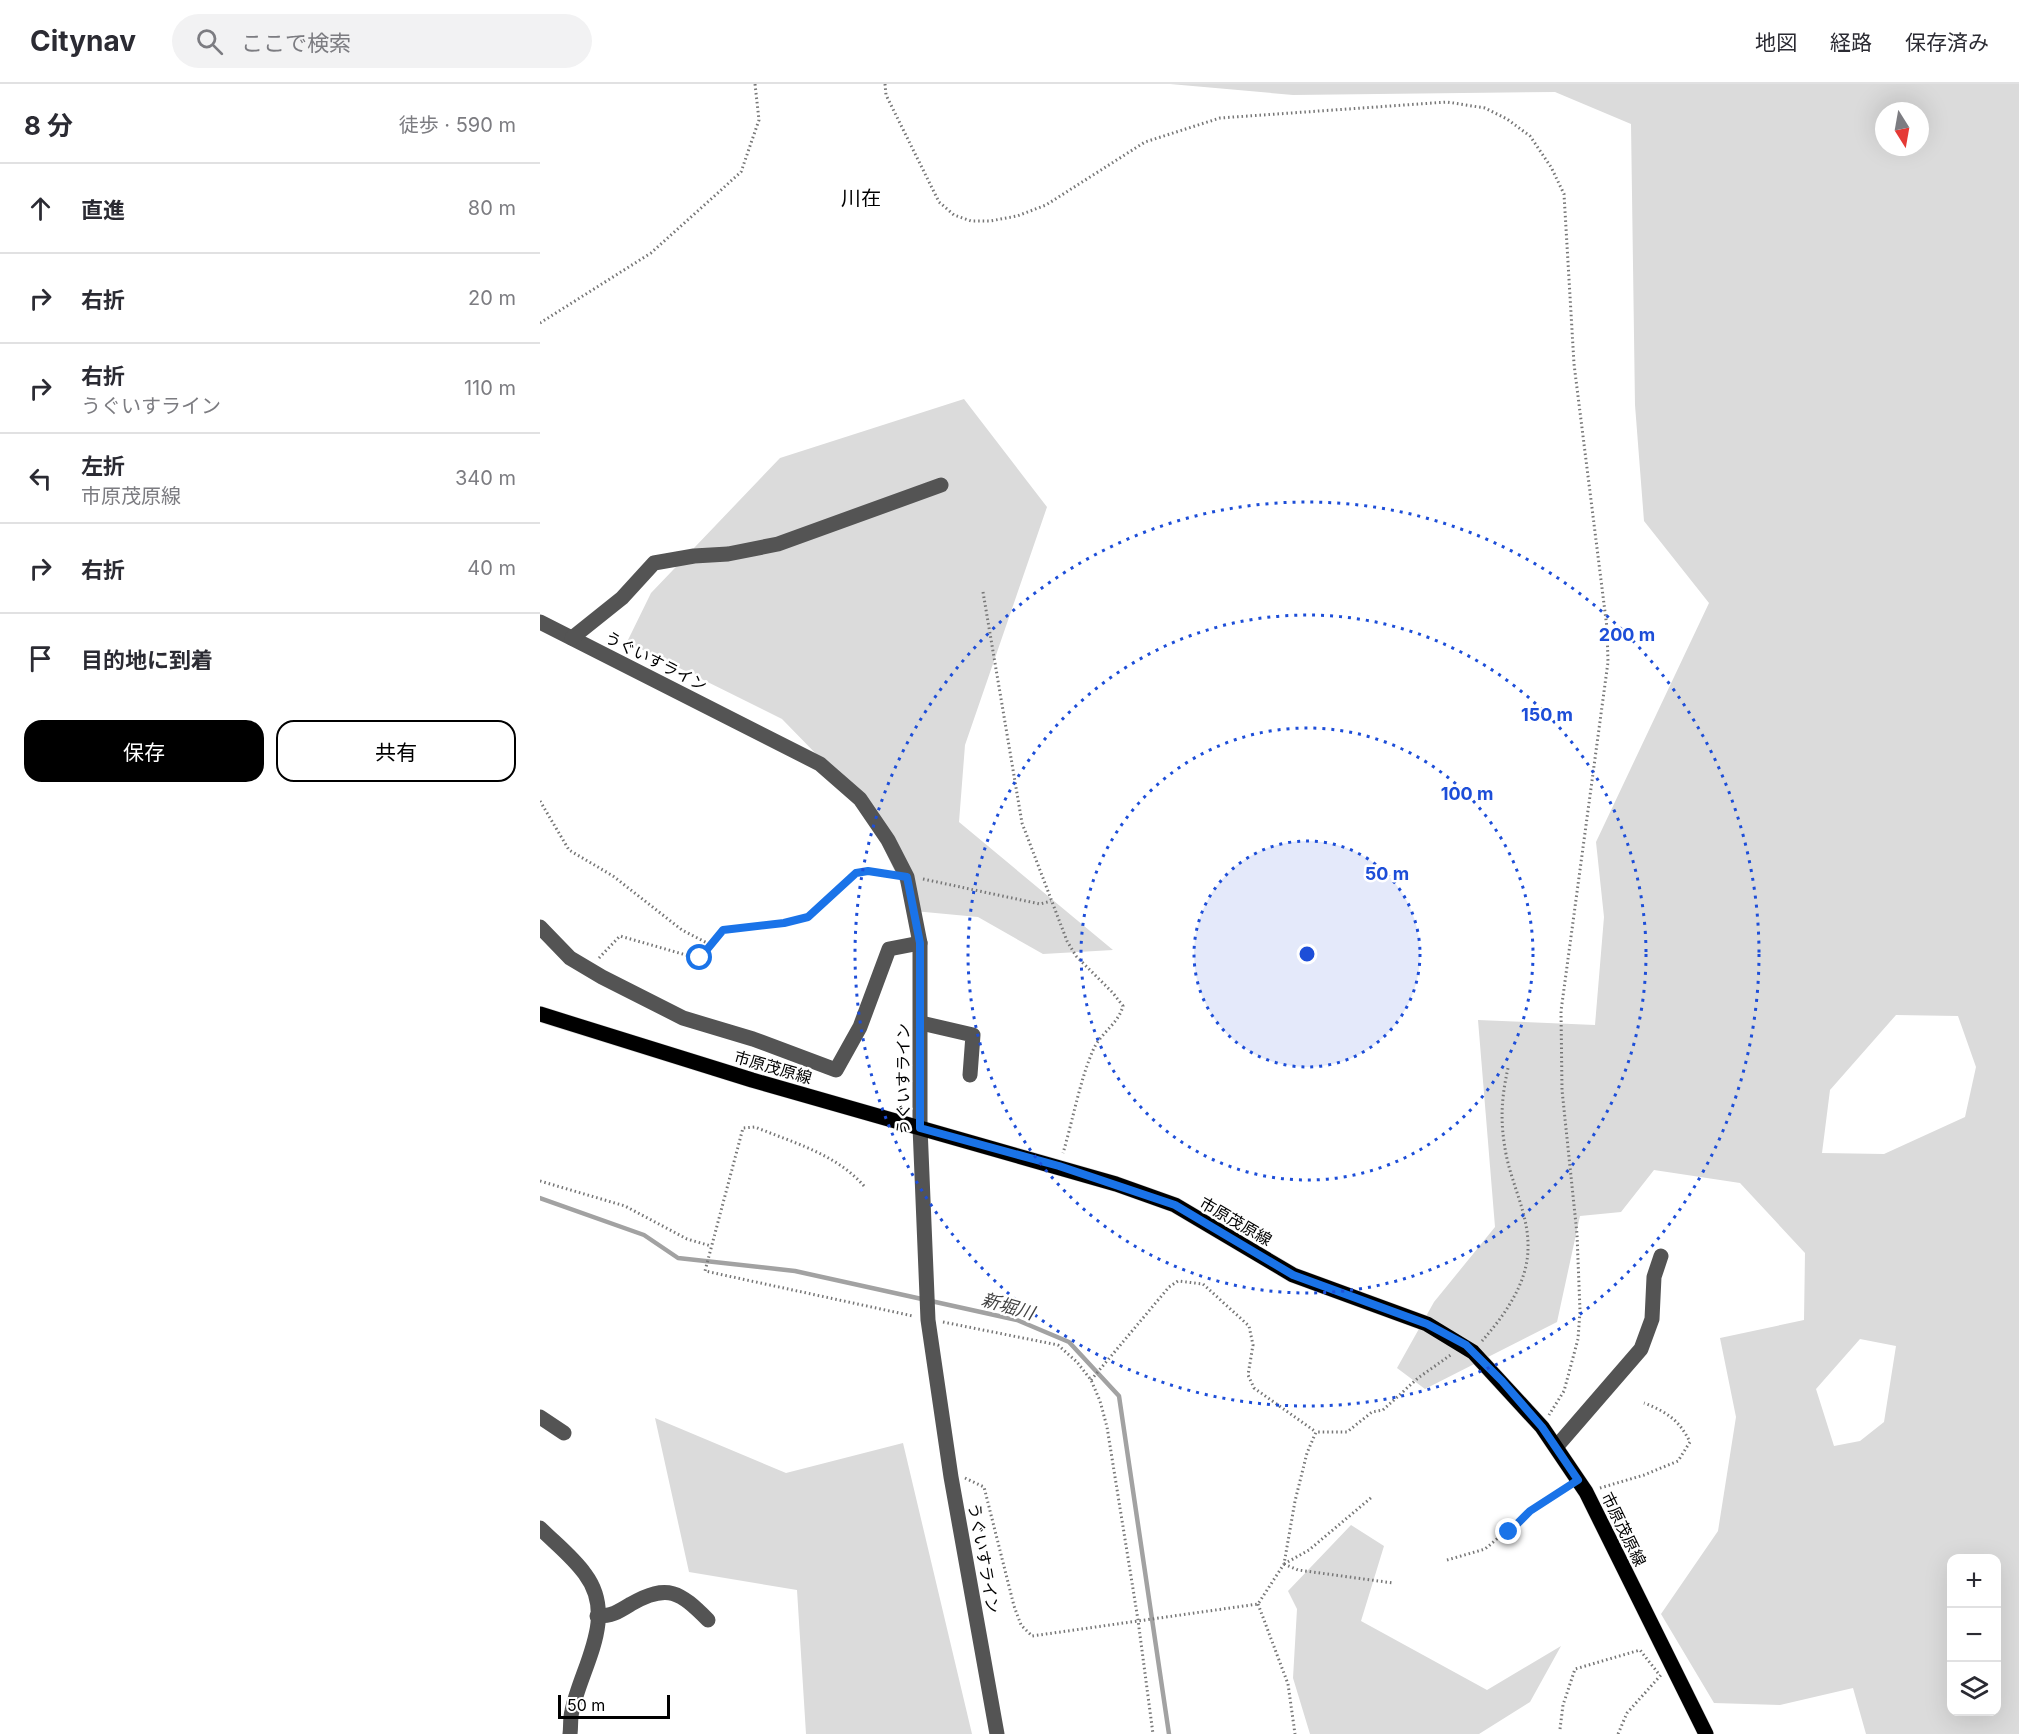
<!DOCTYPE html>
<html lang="ja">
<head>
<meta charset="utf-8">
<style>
  :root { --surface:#fff; --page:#f2f2f3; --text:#2b2b33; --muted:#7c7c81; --line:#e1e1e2; --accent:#000 }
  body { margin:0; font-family:Inter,"Noto Sans JP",sans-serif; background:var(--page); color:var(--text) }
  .controls { position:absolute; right:18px; bottom:18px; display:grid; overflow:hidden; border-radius:12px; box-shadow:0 6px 24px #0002 }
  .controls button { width:54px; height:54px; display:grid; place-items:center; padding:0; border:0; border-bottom:2px solid var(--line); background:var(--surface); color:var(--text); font:30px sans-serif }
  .compass { position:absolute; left:1335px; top:18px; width:54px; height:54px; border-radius:50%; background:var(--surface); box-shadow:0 6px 24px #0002; rotate:169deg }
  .scale { position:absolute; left:18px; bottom:15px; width:112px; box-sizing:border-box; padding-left:6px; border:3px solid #000; border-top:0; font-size:16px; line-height:21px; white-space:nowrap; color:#000; -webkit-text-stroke:4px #fff; paint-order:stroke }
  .stop { position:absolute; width:18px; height:18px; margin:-14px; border:4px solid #1a73e8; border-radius:50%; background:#fff }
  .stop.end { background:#1a73e8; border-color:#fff; box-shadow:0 2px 6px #0008 }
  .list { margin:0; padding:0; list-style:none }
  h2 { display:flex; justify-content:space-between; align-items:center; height:78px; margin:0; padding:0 24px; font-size:26px }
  h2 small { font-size:20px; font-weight:400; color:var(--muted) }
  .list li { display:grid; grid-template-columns:39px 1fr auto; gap:18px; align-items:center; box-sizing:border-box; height:90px; padding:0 24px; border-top:2px solid var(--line) }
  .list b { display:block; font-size:22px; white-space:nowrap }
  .list p { margin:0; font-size:20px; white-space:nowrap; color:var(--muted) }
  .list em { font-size:20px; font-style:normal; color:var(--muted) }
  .actions { display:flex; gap:12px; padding:18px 24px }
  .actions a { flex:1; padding:14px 0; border:2px solid var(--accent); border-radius:18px; text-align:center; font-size:21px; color:var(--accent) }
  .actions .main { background:var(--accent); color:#fff }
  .icon { flex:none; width:33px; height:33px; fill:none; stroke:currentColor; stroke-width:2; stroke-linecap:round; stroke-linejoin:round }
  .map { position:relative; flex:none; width:1479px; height:1650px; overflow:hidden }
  header { display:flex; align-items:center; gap:36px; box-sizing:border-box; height:84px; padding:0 30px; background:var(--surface); border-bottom:2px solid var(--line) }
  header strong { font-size:28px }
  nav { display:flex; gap:33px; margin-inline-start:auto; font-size:21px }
  .search { width:420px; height:54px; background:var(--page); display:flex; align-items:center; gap:15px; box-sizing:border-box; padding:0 21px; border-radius:33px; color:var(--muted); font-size:22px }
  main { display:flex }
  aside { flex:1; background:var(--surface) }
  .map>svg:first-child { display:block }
  .green { fill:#dbdbdb; fill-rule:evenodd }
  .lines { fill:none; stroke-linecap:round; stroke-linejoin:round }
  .stream { stroke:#a2a2a2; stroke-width:4.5 }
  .major-casing { stroke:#dbdbdb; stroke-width:16 }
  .path { stroke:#767676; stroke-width:3; stroke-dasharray:1.5 3; stroke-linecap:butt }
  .minor { stroke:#545454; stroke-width:15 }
  .major { stroke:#000; stroke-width:15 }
  .route { stroke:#1a73e8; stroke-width:8 }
  .ring { fill:none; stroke:#1d4ed8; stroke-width:3; stroke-dasharray:3 6 }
  .labels { text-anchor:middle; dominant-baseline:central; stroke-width:5; stroke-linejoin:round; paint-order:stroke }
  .street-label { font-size:16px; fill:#000; stroke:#fff }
  .water-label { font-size:18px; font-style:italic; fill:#434343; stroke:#fff }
  .quarter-label { font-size:20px; fill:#000; stroke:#fff }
  .centre { fill:#1d4ed8; stroke:#fff; stroke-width:3 }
  .ring-label { font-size:18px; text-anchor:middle; font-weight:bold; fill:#1d4ed8; stroke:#fff; stroke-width:5; stroke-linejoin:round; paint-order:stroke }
</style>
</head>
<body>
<header>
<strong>Citynav</strong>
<div class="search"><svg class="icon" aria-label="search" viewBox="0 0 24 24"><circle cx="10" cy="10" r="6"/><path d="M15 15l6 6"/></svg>ここで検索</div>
<nav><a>地図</a><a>経路</a><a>保存済み</a></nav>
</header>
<main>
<aside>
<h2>8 分<small>徒歩 · 590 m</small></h2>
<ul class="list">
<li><svg class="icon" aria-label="ahead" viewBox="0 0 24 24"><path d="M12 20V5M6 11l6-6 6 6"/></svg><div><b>直進</b></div><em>80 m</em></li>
<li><svg class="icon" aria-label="right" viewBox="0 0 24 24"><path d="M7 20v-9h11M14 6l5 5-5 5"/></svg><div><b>右折</b></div><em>20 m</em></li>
<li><svg class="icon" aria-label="right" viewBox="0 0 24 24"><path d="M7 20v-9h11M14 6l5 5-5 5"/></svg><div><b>右折</b><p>うぐいすライン</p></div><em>110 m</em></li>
<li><svg class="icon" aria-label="left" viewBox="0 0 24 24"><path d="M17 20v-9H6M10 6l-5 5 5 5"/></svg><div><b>左折</b><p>市原茂原線</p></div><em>340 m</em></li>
<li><svg class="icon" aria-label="right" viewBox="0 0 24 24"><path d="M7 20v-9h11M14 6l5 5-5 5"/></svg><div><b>右折</b></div><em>40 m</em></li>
<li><svg class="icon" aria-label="arrive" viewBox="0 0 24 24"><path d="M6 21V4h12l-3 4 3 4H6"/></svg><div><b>目的地に到着</b></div></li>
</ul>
<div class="actions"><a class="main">保存</a><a>共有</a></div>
</aside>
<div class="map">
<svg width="1479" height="1650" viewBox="0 0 1479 1650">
  <rect width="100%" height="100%" fill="#fff"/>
  <g class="green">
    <path d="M630 0H1479V1650H1326L1313 1604 1240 1621 1174 1619 1121 1530 1178 1447 1196 1333 1180 1254 1264 1236 1265 1169 1200 1099 1114 1086 1081 1128 1040 1132 1017 1238 885 1305 857 1284 894 1218 955 1143 938 936 1055 941 1064 833 1056 758 1169 519 1104 437 1095 321 1091 40 1015 8 753 11ZM1344 27H1380V63H1344ZM1356 931 1418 932 1436 983 1425 1033 1344 1070 1282 1069 1290 1006ZM1320 1255 1356 1262 1344 1338 1320 1357 1294 1362 1276 1305ZM1412 1474H1456V1628H1412Z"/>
    <polygon points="424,315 507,423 425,661 419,738 573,866 503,870 438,833 374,827 320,715 242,635 87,558 111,509 240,374"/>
    <polygon points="115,1334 246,1389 363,1359 432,1650 266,1650 257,1506 149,1488"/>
    <polygon points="811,1441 844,1462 821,1537 947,1606 1021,1562 990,1618 939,1650 770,1650 753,1594 757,1525 748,1507"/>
  </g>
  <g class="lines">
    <polyline class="stream" points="0,1114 104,1151 138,1174 255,1187 477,1236 529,1258 579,1312 629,1650"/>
    <defs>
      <polyline id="major" points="0,930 212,996 576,1100 635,1121 753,1191 887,1240 933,1268 1002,1343 1046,1408 1166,1650"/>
    </defs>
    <use href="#major" class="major-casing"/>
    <g class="path">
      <polyline points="345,0 346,11 399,118 414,131 431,137 450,137 477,132 506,121 605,58 680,34 907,18 945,24 967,35 990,52 1011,83 1024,110 1034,280 1067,544 1068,578 1021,927 1022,1006 1037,1150 1040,1227 1038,1255 1024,1307 1009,1331"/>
      <polyline points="0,239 111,169 201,88 219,36 215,0"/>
      <path d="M443 508 482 739 527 857 536 872 573 909 583 922C578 940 562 948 554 964 540 995 533 1036 523 1069"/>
      <polyline points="0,717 29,766 73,792 142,846 171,861"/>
      <polyline points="383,795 500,820 511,817"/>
      <polyline points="59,874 80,852 160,875 183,846 244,839 268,833 317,789 328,787 350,790"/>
      <polyline points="0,1097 85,1122 147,1155 171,1162"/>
      <path d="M324 1102C296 1070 254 1059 215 1043L203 1044 165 1187 373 1232"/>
      <polyline points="403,1238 518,1261 537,1278 551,1296 560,1317 567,1343 598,1536 613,1650"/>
      <path d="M942 1257C964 1232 988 1199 988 1164 989 1132 972 1101 966 1070 960 1038 961 1016 968 984"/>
      <polyline points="551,1296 629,1203 638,1197 663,1200 709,1242 713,1261 708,1291 714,1304 776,1348"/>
      <polyline points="425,1394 444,1403 474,1522 481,1541 492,1552 718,1520 744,1480 755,1417 767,1369 776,1348 807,1348 832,1328 843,1326 878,1294 912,1270"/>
      <path d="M1060 1404 1104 1391 1138 1377 1150 1358C1139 1336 1127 1328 1104 1319"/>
      <polyline points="907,1476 945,1465 990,1427 1027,1403"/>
      <polyline points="744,1480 758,1486 853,1499"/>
      <polyline points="744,1480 769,1466 832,1413"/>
      <polyline points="718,1520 748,1600 755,1650"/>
      <polyline points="1020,1645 1023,1621 1035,1585 1100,1566 1118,1589"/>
      <polyline points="1078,1650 1087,1629 1121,1591"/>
    </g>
    <g class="minor">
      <polyline points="0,538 280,680 320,715 348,756 367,793 380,859 380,1043 388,1236 411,1393 457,1650"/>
      <polyline points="32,554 82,514 114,479 154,472 188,470 238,460 401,401"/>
      <polyline points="0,843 30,874 62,893 143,934 213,955 296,986 320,943 349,865 380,859"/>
      <polyline points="381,939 433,951 430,991"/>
      <polyline points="0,1333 24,1349"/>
      <polyline points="1017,1362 1101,1265 1112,1235 1114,1193 1121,1172"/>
      <path d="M0 1444C15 1459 33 1473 45 1490 78 1534 41 1583 32 1627 30 1634 31 1643 30 1650"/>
      <path d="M57 1532C72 1532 78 1528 91 1520 128 1499 140 1508 168 1536"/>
    </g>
    <use href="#major" class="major"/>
  </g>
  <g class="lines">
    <polyline class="route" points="160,874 183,846 244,839 268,833 316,789 328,787 367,793 380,859 380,1044 519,1082 635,1121 753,1191 887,1240 926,1261 962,1297 1002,1343 1038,1396 990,1427 969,1448"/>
  </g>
  <circle cx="767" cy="870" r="113" fill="#1d4ed8" fill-opacity=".12"/>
  <g class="ring">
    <circle cx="767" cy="870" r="113"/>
    <circle cx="767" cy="870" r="226"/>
    <circle cx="767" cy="870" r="339"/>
    <circle cx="767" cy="870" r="452"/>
  </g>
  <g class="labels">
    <g class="street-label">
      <text transform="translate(116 577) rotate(27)">うぐいすライン</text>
      <text transform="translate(233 983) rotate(16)">市原茂原線</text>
      <text transform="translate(363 995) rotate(-90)">うぐいすライン</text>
      <text transform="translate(696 1137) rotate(30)">市原茂原線</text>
      <text transform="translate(1084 1445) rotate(64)">市原茂原線</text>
      <text transform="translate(444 1474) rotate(80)">うぐいすライン</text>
    </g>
    <g class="water-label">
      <text transform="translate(468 1222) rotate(16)">新堀川</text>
    </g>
    <g class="quarter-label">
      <text x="321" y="114">川在</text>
    </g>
  </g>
  <circle cx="767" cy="870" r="9" class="centre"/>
  <g class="ring-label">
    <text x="1087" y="557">200 m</text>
    <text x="1007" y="637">150 m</text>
    <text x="927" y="716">100 m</text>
    <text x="847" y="796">50 m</text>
  </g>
</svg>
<div class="controls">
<button>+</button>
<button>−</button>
<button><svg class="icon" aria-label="layers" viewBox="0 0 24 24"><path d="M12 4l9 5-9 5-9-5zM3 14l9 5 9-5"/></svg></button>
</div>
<svg class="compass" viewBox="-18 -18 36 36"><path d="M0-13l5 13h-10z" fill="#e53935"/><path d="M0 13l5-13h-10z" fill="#7c7c81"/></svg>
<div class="scale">50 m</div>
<div class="stop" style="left:160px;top:874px"></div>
<div class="stop end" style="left:969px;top:1448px"></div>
</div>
</main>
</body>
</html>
